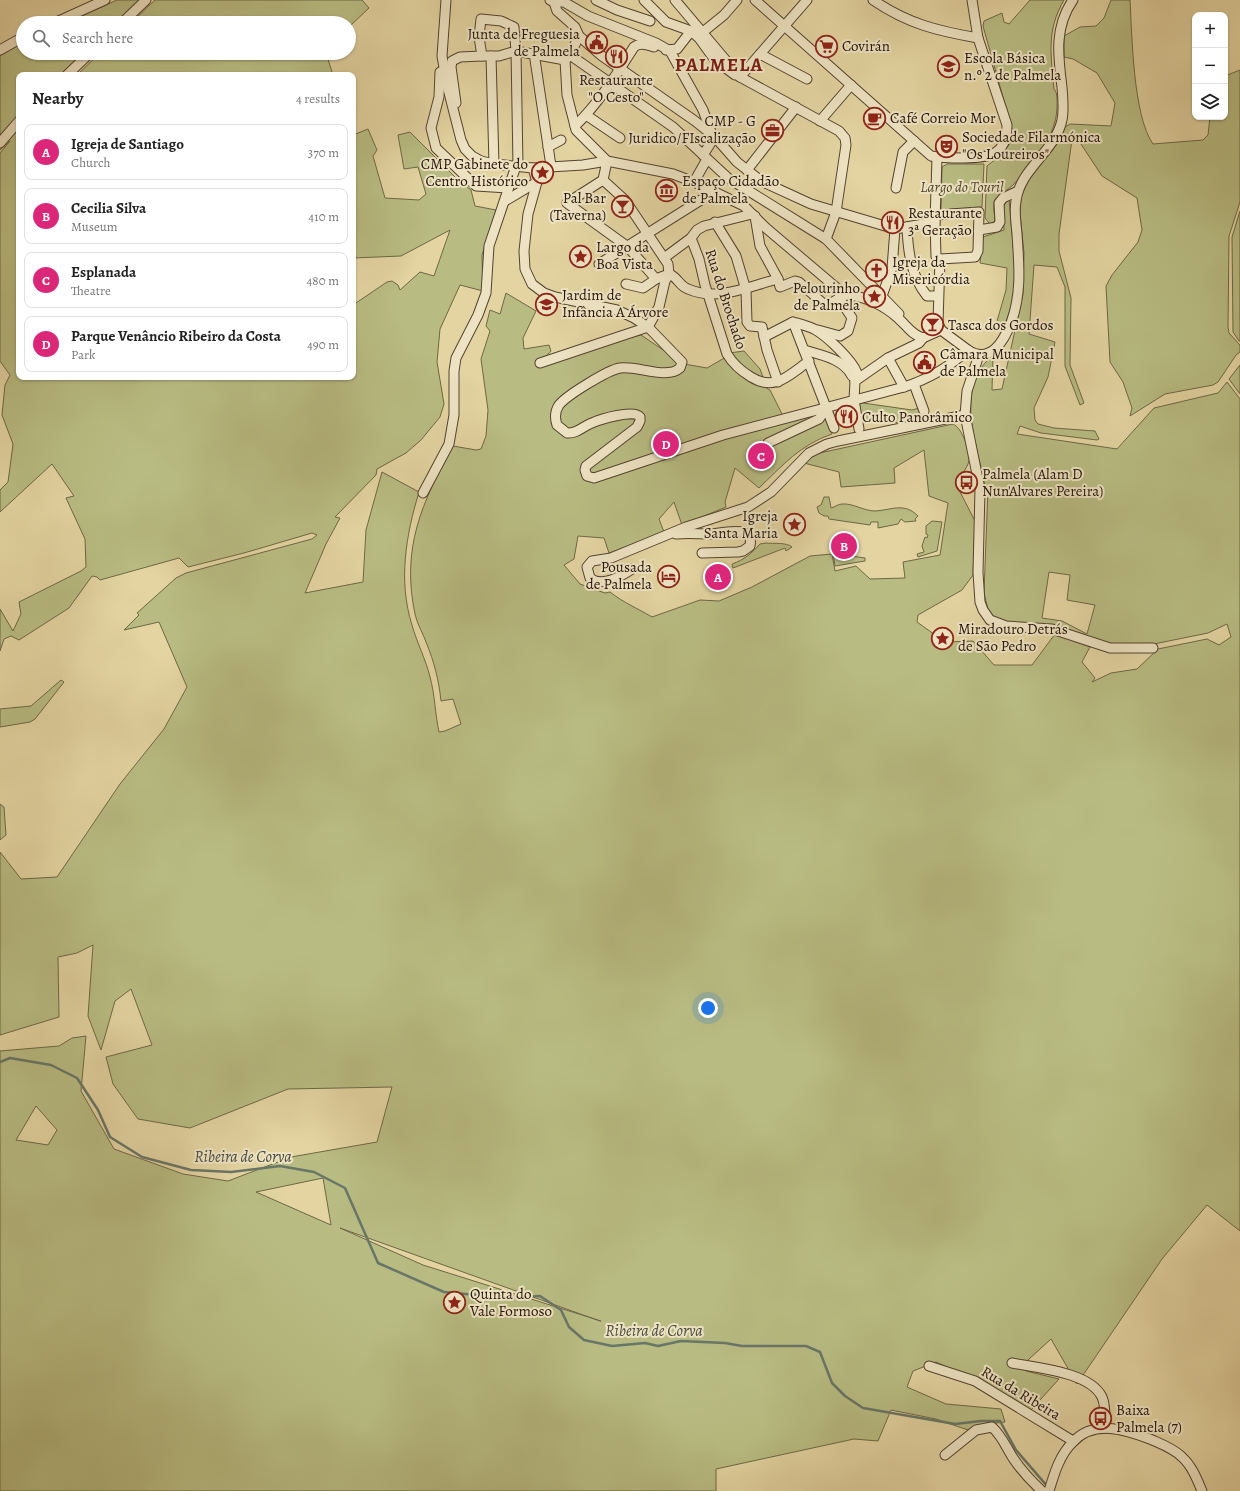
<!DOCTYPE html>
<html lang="en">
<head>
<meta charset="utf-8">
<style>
  :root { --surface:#fff; --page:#f2f2f2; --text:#222; --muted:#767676; --line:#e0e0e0; --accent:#db2777 }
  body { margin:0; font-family:Alegreya,serif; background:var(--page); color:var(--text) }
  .controls { position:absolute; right:12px; top:12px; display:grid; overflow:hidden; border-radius:8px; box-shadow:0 1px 3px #0004 }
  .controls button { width:36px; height:36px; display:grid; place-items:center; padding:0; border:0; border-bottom:1px solid var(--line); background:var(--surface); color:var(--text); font:20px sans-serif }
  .you { position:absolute; left:708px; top:1008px; width:14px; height:14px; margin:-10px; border:3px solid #fff; border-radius:50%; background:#1a73e8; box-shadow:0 0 0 6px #1a73e833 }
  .badge { display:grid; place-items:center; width:26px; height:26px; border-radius:50%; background:var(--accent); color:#fff; font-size:13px; font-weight:700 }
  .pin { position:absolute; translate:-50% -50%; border:2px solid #fff; box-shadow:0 1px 4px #0006 }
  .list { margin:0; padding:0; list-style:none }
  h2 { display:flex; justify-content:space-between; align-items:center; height:52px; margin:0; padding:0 16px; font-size:17px }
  h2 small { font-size:13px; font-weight:400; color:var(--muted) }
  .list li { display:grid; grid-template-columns:26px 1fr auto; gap:12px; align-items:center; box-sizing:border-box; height:56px; margin:0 8px 8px; padding:0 8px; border:1px solid var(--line); border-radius:8px }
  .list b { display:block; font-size:15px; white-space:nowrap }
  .list p { margin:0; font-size:13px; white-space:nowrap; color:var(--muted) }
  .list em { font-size:13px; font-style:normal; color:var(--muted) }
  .icon { flex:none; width:22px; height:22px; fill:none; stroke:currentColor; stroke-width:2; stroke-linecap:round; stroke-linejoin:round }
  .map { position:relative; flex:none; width:1240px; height:1491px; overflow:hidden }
  .search { position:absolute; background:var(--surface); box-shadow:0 1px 3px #0004; left:16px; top:16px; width:340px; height:44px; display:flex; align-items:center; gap:10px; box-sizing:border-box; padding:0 14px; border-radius:22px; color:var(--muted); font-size:15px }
  .panel { position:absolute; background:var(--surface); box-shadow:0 1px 3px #0004; left:16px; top:72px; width:340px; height:308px; border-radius:8px }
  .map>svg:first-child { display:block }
  .green { fill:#b8bc82; stroke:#6e6746; fill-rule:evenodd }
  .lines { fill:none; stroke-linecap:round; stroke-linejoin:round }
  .stream { stroke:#687668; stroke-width:2.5 }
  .minor-casing { stroke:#544230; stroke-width:11 }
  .minor { stroke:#ede3c2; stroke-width:9 }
  .labels { text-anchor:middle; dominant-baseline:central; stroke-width:4; stroke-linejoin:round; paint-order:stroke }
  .poi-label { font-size:15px; fill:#25120a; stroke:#ede3c2; text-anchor:start }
  .park-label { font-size:15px; font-style:italic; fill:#51452e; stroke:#ede3c2 }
  .street-label { font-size:15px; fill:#25120a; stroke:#ede3c2 }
  .water-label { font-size:16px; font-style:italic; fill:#4c4c41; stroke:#ede3c2 }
  .district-label { font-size:19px; font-weight:bold; letter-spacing:1px; fill:#7a1f14; stroke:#ede3c2 }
</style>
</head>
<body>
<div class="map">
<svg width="1240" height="1491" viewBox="0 0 1240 1491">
  <rect width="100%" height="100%" fill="#e3d4a1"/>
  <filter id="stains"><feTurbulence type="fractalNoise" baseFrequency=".005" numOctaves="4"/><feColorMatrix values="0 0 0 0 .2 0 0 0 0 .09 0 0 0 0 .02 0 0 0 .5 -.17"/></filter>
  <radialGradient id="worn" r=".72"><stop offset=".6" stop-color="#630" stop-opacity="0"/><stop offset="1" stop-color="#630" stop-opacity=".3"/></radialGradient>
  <g class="green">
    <polygon points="117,0 142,0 120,23 66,23"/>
    <polygon points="155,0 362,0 369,8 349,27 349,23 131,23"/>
    <path d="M1030 0H1064C1046 31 1051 55 1054 89 1058 93 1057 102 1057 109 1055 139 1033 162 1014 184 1009 190 999 193 995 200 992 205 995 215 995 221L990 224 985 218 987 166C998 157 1011 149 1013 133L983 26 984 21 1002 13 1004 22 1009 24Z"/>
    <path d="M1111 0H1130C1132 35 1133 116 1153 144L1203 140 1208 135 1210 117H1225V76L1240 70V202L1229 236 1228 327 1229 333 1240 345V352L1236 355 1218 382 1213 385 1165 394 1130 416 1132 408 1123 382 1110 362 1106 286 1112 275 1138 242 1142 230 1137 198 1102 176 1073 132 1059 234V251L1071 298 1070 365 1084 403 1080 405 1065 366V287L1057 267 1034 265 1029 334 1055 342 1048 377 1034 408 1035 420 1038 424 1054 428 1095 431 1099 439 1097 440 1041 433 1020 426 1017 434 1117 449 1154 408 1218 393 1227 382 1240 399V1231L1207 1205 1162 1259 1077 1384 1051 1339 1028 1360 1026 1371 1059 1379 1031 1410 1013 1398 936 1362 913 1371 907 1387 946 1404 1001 1409 1005 1422 981 1425 968 1430 936 1419 891 1410 878 1441 854 1439 716 1469V1491H0V1051L59 1046 72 1038 86 1036 81 1091 114 1149 183 1174 228 1181 291 1157 377 1142 392 1087 288 1089 190 1128 138 1119 113 1084 106 1057 152 1045 131 989 115 1001 101 1050 88 1016 93 945 77 953 58 957 59 1017 0 1035V852L21 879 57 877 120 784 164 729 187 687 159 622 124 630 139 615 137 613 176 578 186 573 312 539 317 535 312 533 244 553 188 567 179 558 100 580 97 577 92 576 69 608 19 640 11 636 4 639 0 651V609L13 631 21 614 19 602 81 571 86 567 85 539 66 498 74 496 52 464 0 512V490L8 482 12 452 13 444 2 415 5 385 10 375 0 361V153L10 141 0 150V56L23 42V53H92L71 75H19V377H353V305L387 282 392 281 398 285 400 290 420 272 434 276 450 230 401 256 353 258V135L368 129 377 150 373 156 385 198 419 200 426 194 418 167 404 169 398 135 410 132 456 178 471 190 475 206 496 210 482 255 483 291 460 285 440 329 437 362 444 404 440 417 421 440 406 453 377 469 376 475 335 517 340 518 326 544 305 593 363 582 366 530 382 472 419 492C406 535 398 581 412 625 417 643 426 660 430 677 435 695 435 714 439 732L445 731 461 724 453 699 441 701C439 681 434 661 426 642 423 633 417 624 415 614 401 548 422 502 453 446L476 450 481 449 486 436 488 410 481 359 490 331 486 326 490 310 500 314 506 293 536 311 523 338 524 349 549 345 551 351 541 362 573 351 641 335 684 364 707 368 726 357 740 373 770 390 784 418 826 409 832 434C800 445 783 465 759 488L735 468 725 502 726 507 682 525 674 502 659 519 664 532 609 553 604 538 578 536 574 559 564 565 580 584 605 593 610 592C624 603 637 608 652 617L700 600 719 601 752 587 810 556 832 554 835 571 856 566 870 579 905 578 903 562 940 555 948 503 929 496 924 450 894 468 895 483 841 487 839 472 804 463 815 454 953 424C962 428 970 450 969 461 967 469 959 477 957 486L975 521 973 575 962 590 918 615 917 622 945 642 973 641 994 665H1032L1055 634 1090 647 1082 662 1095 678 1092 682 1111 673 1137 669 1158 649 1207 639 1219 645 1231 637 1227 624 1208 633 1149 645H1107L997 621 988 609 984 593 988 489 985 488C979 447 953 390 991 357H993L992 390 1002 389 1023 294 1024 253 1020 213 1021 196 1029 180 1060 140 1065 127 1070 124 1111 126 1115 103 1097 73 1073 59 1064 57V36L1080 27 1096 26 1104 18ZM1049 572 1070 575 1067 600 1095 605 1087 634 1062 621 1042 618ZM36 1106 57 1130 48 1145 16 1140ZM323 1178 331 1225 256 1192ZM340 1228 600 1321H601L423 1265Z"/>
    <polygon points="100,53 326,53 333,75 77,75"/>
    <polygon points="947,164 984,164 982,207 941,210 942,167"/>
    <path d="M1009 199 1017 290 1003 330 995 328 1006 290 1007 268 980 263 983 237 1004 230C1004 219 1000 205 1009 199Z"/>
    <polygon points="1240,211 1240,341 1239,341 1233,332 1232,237"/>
    <polygon points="744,351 760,369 764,380 744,370 729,353"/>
    <polygon points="1240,365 1240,394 1229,379"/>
    <path d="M856 402 912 410 919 408 924 418C900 427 883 420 859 419Z"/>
    <path d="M824 497H829L831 508C835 507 838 504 842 504 853 503 864 511 875 511 892 510 904 502 918 516L915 519 916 521 905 522 901 519 898 524 878 528V522H871L870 525 829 519 828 516H824L819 513 817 507 821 505Z"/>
    <polygon points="932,521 942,522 937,551 918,557 917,554 924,552 922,546 925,537 927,538 928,535 926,534 926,526"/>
    <path d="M766 543C774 544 786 542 792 547L786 551 785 548 733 568 732 564C744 560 752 553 760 544Z"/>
    <polygon points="833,553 841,554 841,559 845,559 845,555 865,558 865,561 835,566"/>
    <polygon points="61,680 64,682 35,719 30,722 0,727 0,709 31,706"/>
    <polygon points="0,804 4,807 6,835 0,840"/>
  </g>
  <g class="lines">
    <polyline class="stream" points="0,1062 10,1058 51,1065 77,1078 98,1110 110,1137 142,1157 191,1170 231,1172 280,1166 314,1172 345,1188 378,1263 444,1292 508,1298 540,1296 561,1310 569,1327 584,1340 612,1346 645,1343 658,1346 681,1341 725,1343 742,1346 806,1346 820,1352 832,1383 845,1396 863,1408 955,1424 981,1421 1000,1421 1016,1450 1048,1487"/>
    <defs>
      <g id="minor">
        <path d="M446 0 442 56 447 85 461 140 465 149 472 156 481 161 494 164 533 168 583 165 607 161 673 174 694 182 744 206 766 228 845 295C864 295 885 306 899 319 907 326 912 335 923 338"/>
        <polyline points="550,0 554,2 564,2 588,16 656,43 670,51 703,110 711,132"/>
        <polyline points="596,0 617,10 650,21"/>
        <polyline points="644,0 666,22 691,31 699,38 715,60 735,75"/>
        <polyline points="675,0 740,77 839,131 845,138 846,145 836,212 826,239"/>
        <path d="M755 0 931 156C942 158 952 158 963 158 988 158 1007 156 1007 125L978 38 972 0"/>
        <path d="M873 0C908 24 938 31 978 38"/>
        <polyline points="554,2 557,11 575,27 579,36 602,56 695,121 715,137 737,162 761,181 811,204 895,229 935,222"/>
        <polygon points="481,19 501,21 514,27 516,51 499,56 482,56 479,37"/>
        <polyline points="54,23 105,0"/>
        <polyline points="122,23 146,0"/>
        <polyline points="703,32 724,15 737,0"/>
        <polyline points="0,50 23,37"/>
        <polyline points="666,50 677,49 691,31"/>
        <polyline points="534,53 551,166"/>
        <polyline points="760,54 807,79"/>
        <polyline points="570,55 673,127 728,178 826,239 899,314"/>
        <polyline points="491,56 494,164"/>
        <polyline points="565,60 567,95 576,130 607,161 603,180 625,200 668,264 669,274 665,281 659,307 648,327"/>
        <polyline points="440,72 439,97 431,128 436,148 476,186 508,188"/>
        <polyline points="67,75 90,53"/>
        <polyline points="740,77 807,0"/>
        <polyline points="456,103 451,67 452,61 460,57 482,56"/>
        <polyline points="586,115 620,138"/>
        <polyline points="820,121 851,85"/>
        <path d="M575 126C599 103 616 75 634 47 640 42 647 45 654 47"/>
        <polyline points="0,143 19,121"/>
        <polyline points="548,147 561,140"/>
        <polyline points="703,155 710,144"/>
        <path d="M937 157 935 222 936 256 937 259H940L938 323 941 330 968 350C977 356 987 356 995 349 1003 342 1007 332 1011 323 1022 293 1019 265 1017 234 1016 223 1014 211 1016 201 1020 168 1055 152 1062 120 1064 110 1063 98 1062 87 1058 56 1054 27 1073 0"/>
        <polyline points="518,166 516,51 565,60 570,55 579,36"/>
        <path d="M533 168 537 182 528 214 524 251 525 269 532 284 544 293 555 297 617 310 634 318 648 327 682 362 680 368C667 380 636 365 620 368 608 370 567 395 559 405 555 411 555 419 557 425L567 433C577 434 583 426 592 423 601 419 634 409 640 417V421L637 427 586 466 585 470 587 476 594 478 723 435 904 387C929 379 949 367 968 350"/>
        <polyline points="747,170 796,107"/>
        <polyline points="603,180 567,203 628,247 656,279"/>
        <polyline points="694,182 707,159"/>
        <polyline points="896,188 903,152 914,141"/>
        <polyline points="505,201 537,182"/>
        <polyline points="936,215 979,212 978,251 975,257 940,259"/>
        <polyline points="755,216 760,246 778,279 780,287 795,281 799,282 826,306 845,295"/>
        <polyline points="715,222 736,256 746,290 747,322 750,326 762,327 767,350 778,382"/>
        <path d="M907 227C908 252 911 276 927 296H938"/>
        <polyline points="979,230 997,227 1000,222 999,203 1003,198 1018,191"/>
        <path d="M691 238 699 259 705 285 727 354C733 364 741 371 751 377 775 392 789 375 809 361"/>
        <polyline points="664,258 691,238 697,230 704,226 752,214"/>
        <polyline points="599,264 704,198 710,191"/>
        <path d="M626 284 643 288 656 279 669 274C678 277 679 286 688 289 718 302 749 286 778 279"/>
        <polyline points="882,296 892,268 895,229"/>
        <polyline points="793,322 834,428"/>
        <polyline points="818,330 840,336 848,331 852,318 839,298"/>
        <path d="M764 337 793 322C800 324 808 326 814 329 827 336 852 360 857 373L855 381"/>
        <polyline points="923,338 941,330"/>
        <path d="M804 350C821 355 844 359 852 376"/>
        <polyline points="979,355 967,391 965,415 980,489 978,573 980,602 983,610 990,620 1006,626 1052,629 1110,648 1153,648"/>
        <polyline points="888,358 904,387"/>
        <polyline points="540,363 648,327"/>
        <polyline points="914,384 924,411"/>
        <polyline points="859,429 854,400 855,381 888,358 919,343 923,338"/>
        <polyline points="768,443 819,419 827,407"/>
        <polyline points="423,493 449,444 454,415 454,371 456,358 478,315 486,293 489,246 516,166"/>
        <path d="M676 534C688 533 699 534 711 534 722 533 755 524 750 546L743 551 738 552 702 553"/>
        <path d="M632 569C621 576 603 588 590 578L587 567 592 561 611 558 686 527 748 507 771 492 809 453 827 444 838 441 965 415"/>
        <path d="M1012 1363C1037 1368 1090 1372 1102 1397 1106 1406 1105 1418 1105 1428"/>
        <polyline points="929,1366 975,1381 1073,1441"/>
        <path d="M945 1455 976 1430 992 1427C1002 1436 1006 1447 1013 1458 1021 1470 1031 1481 1042 1491"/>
        <path d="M1049 1491C1054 1474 1060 1454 1073 1442 1094 1419 1126 1430 1150 1439 1161 1444 1173 1448 1182 1457 1192 1466 1197 1479 1202 1491"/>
      </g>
    </defs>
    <use href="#minor" class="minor-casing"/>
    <use href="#minor" class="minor"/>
  </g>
  <defs>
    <symbol id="civic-ring" viewBox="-11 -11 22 22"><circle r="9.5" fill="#ede3c2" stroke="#8f2418" stroke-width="1.5"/><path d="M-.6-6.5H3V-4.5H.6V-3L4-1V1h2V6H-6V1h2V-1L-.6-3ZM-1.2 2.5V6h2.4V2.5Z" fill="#8f2418"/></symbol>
    <symbol id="supermarket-ring" viewBox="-11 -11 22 22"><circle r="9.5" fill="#ede3c2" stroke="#8f2418" stroke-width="1.5"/><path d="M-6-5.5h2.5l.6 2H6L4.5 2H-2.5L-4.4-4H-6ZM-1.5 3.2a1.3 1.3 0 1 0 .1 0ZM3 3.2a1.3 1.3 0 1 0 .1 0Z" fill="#8f2418"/></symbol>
    <symbol id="restaurant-ring" viewBox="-11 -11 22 22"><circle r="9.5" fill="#ede3c2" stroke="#8f2418" stroke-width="1.5"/><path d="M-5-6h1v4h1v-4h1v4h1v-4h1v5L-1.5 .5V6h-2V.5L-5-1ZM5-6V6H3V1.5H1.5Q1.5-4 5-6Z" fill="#8f2418"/></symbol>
    <symbol id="school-ring" viewBox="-11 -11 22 22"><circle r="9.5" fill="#ede3c2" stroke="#8f2418" stroke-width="1.5"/><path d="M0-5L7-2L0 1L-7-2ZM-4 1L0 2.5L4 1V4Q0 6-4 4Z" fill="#8f2418"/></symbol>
    <symbol id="cafe-ring" viewBox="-11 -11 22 22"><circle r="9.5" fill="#ede3c2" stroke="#8f2418" stroke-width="1.5"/><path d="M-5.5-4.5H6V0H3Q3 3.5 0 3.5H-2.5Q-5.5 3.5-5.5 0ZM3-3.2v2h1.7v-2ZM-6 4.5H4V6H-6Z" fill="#8f2418"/></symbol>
    <symbol id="office-ring" viewBox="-11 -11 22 22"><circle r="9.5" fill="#ede3c2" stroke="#8f2418" stroke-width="1.5"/><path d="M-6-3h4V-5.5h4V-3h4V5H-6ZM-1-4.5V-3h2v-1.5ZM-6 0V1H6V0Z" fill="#8f2418"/></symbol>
    <symbol id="theatre-ring" viewBox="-11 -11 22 22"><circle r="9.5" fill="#ede3c2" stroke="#8f2418" stroke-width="1.5"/><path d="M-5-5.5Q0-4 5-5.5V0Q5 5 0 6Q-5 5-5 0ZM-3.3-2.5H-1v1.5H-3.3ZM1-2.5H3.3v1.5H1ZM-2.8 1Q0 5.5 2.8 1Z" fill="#8f2418"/></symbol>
    <symbol id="sight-ring" viewBox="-11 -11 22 22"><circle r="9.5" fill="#ede3c2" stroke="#8f2418" stroke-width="1.5"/><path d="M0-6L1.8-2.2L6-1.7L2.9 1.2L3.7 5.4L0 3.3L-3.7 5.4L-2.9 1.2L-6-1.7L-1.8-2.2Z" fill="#8f2418"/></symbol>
    <symbol id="museum-ring" viewBox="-11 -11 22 22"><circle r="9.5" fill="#ede3c2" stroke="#8f2418" stroke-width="1.5"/><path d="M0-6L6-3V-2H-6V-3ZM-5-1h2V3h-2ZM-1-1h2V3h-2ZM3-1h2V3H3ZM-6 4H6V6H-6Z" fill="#8f2418"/></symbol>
    <symbol id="bar-ring" viewBox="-11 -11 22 22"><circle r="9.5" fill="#ede3c2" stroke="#8f2418" stroke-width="1.5"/><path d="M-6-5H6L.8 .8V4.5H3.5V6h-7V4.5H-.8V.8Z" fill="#8f2418"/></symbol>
    <symbol id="church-ring" viewBox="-11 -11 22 22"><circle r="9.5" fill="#ede3c2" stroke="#8f2418" stroke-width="1.5"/><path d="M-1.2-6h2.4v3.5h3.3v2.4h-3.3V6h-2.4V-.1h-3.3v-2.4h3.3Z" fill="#8f2418"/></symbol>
    <symbol id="bus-ring" viewBox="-11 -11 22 22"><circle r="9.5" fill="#ede3c2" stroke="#8f2418" stroke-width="1.5"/><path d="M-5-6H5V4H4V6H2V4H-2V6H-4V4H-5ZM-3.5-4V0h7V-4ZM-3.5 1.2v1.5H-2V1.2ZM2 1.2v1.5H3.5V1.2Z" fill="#8f2418"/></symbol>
    <symbol id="hotel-ring" viewBox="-11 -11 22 22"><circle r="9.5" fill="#ede3c2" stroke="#8f2418" stroke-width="1.5"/><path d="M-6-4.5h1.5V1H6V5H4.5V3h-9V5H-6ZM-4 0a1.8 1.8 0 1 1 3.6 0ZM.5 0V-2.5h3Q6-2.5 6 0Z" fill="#8f2418"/></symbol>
  </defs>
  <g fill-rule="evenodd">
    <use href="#civic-ring" x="584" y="30" width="25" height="25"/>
    <use href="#supermarket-ring" x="814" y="34" width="25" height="25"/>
    <use href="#restaurant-ring" x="604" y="44" width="25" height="25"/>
    <use href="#school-ring" x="936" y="54" width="25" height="25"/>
    <use href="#cafe-ring" x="862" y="106" width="25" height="25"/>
    <use href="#office-ring" x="760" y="118" width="25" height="25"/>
    <use href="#theatre-ring" x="934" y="134" width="25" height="25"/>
    <use href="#sight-ring" x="530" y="160" width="25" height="25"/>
    <use href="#museum-ring" x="654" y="178" width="25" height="25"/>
    <use href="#bar-ring" x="610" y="194" width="25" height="25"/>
    <use href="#restaurant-ring" x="880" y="210" width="25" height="25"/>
    <use href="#sight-ring" x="568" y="244" width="25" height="25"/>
    <use href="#church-ring" x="864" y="258" width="25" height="25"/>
    <use href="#sight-ring" x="862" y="284" width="25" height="25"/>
    <use href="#school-ring" x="534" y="292" width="25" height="25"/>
    <use href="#bar-ring" x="920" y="312" width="25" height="25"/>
    <use href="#civic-ring" x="912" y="350" width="25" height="25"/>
    <use href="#restaurant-ring" x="834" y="404" width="25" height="25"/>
    <use href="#bus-ring" x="954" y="470" width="25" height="25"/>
    <use href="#sight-ring" x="782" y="512" width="25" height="25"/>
    <use href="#hotel-ring" x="656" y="564" width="25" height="25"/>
    <use href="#sight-ring" x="930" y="626" width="25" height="25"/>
    <use href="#sight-ring" x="442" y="1290" width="25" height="25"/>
    <use href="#bus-ring" x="1088" y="1406" width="25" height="25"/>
  </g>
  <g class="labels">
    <g class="poi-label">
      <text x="580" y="34" text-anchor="end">Junta de Freguesia<tspan x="580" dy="17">de Palmela</tspan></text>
      <text x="842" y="46">Covirán</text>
      <text x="964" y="58">Escola Básica<tspan x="964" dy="17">n.º 2 de Palmela</tspan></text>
      <text x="616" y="80" text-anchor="middle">Restaurante<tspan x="616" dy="17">"O Cesto"</tspan></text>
      <text x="890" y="118">Café Correio Mor</text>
      <text x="756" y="121" text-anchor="end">CMP - G<tspan x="756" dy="17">Juridico/FIscalização</tspan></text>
      <text x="962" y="137">Sociedade Filarmónica<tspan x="962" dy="17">"Os Loureiros"</tspan></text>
      <text x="528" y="164" text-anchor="end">CMP Gabinete do<tspan x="528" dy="17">Centro Histórico</tspan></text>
      <text x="682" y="181">Espaço Cidadão<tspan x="682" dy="17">de Palmela</tspan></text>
      <text x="606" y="198" text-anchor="end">Pal Bar<tspan x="606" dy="17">(Taverna)</tspan></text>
      <text x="908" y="213">Restaurante<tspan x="908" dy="17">3ª Geração</tspan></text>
      <text x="596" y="247">Largo da<tspan x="596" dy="17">Boa Vista</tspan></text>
      <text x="892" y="262">Igreja da<tspan x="892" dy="17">Misericórdia</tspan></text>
      <text x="860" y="288" text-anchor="end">Pelourinho<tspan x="860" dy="17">de Palmela</tspan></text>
      <text x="562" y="295">Jardim de<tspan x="562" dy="17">Infância A Árvore</tspan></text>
      <text x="948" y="325">Tasca dos Gordos</text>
      <text x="940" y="354">Câmara Municipal<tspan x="940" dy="17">de Palmela</tspan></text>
      <text x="862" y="417">Culto Panorâmico</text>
      <text x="982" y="474">Palmela (Alam D<tspan x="982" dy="17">Nun'Alvares Pereira)</tspan></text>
      <text x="778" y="516" text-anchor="end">Igreja<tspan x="778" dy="17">Santa Maria</tspan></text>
      <text x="652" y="567" text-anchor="end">Pousada<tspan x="652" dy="17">de Palmela</tspan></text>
      <text x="958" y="629">Miradouro Detrás<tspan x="958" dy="17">de São Pedro</tspan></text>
      <text x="470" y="1294">Quinta do<tspan x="470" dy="17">Vale Formoso</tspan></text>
      <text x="1116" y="1410">Baixa<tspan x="1116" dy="17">Palmela (7)</tspan></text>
    </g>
    <g class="park-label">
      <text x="962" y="187">Largo do Touril</text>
    </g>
    <g class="street-label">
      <text transform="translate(726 299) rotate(72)">Rua do Brochado</text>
      <text transform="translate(1021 1393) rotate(31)">Rua da Ribeira</text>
    </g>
    <g class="water-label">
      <text x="243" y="1157">Ribeira de Corva</text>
      <text x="654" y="1331">Ribeira de Corva</text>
    </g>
    <g class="district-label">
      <text x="719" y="65">PALMELA</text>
    </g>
  </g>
  <rect width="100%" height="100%" filter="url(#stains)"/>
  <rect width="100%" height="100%" fill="url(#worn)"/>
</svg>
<div class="controls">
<button>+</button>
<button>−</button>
<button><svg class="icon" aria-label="layers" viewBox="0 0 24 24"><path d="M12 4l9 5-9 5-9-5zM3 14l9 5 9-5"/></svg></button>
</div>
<div class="you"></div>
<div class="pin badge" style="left:718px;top:577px">A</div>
<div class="pin badge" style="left:844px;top:546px">B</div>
<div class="pin badge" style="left:761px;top:456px">C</div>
<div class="pin badge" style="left:666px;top:444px">D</div>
<div class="search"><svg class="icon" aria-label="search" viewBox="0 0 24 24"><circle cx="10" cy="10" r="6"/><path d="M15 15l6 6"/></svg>Search here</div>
<section class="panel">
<h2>Nearby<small>4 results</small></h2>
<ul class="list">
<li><span class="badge">A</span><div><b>Igreja de Santiago</b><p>Church</p></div><em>370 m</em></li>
<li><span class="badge">B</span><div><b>Cecilia Silva</b><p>Museum</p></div><em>410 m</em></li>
<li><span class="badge">C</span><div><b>Esplanada</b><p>Theatre</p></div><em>480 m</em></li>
<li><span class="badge">D</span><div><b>Parque Venâncio Ribeiro da Costa</b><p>Park</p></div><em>490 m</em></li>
</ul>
</section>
</div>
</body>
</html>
